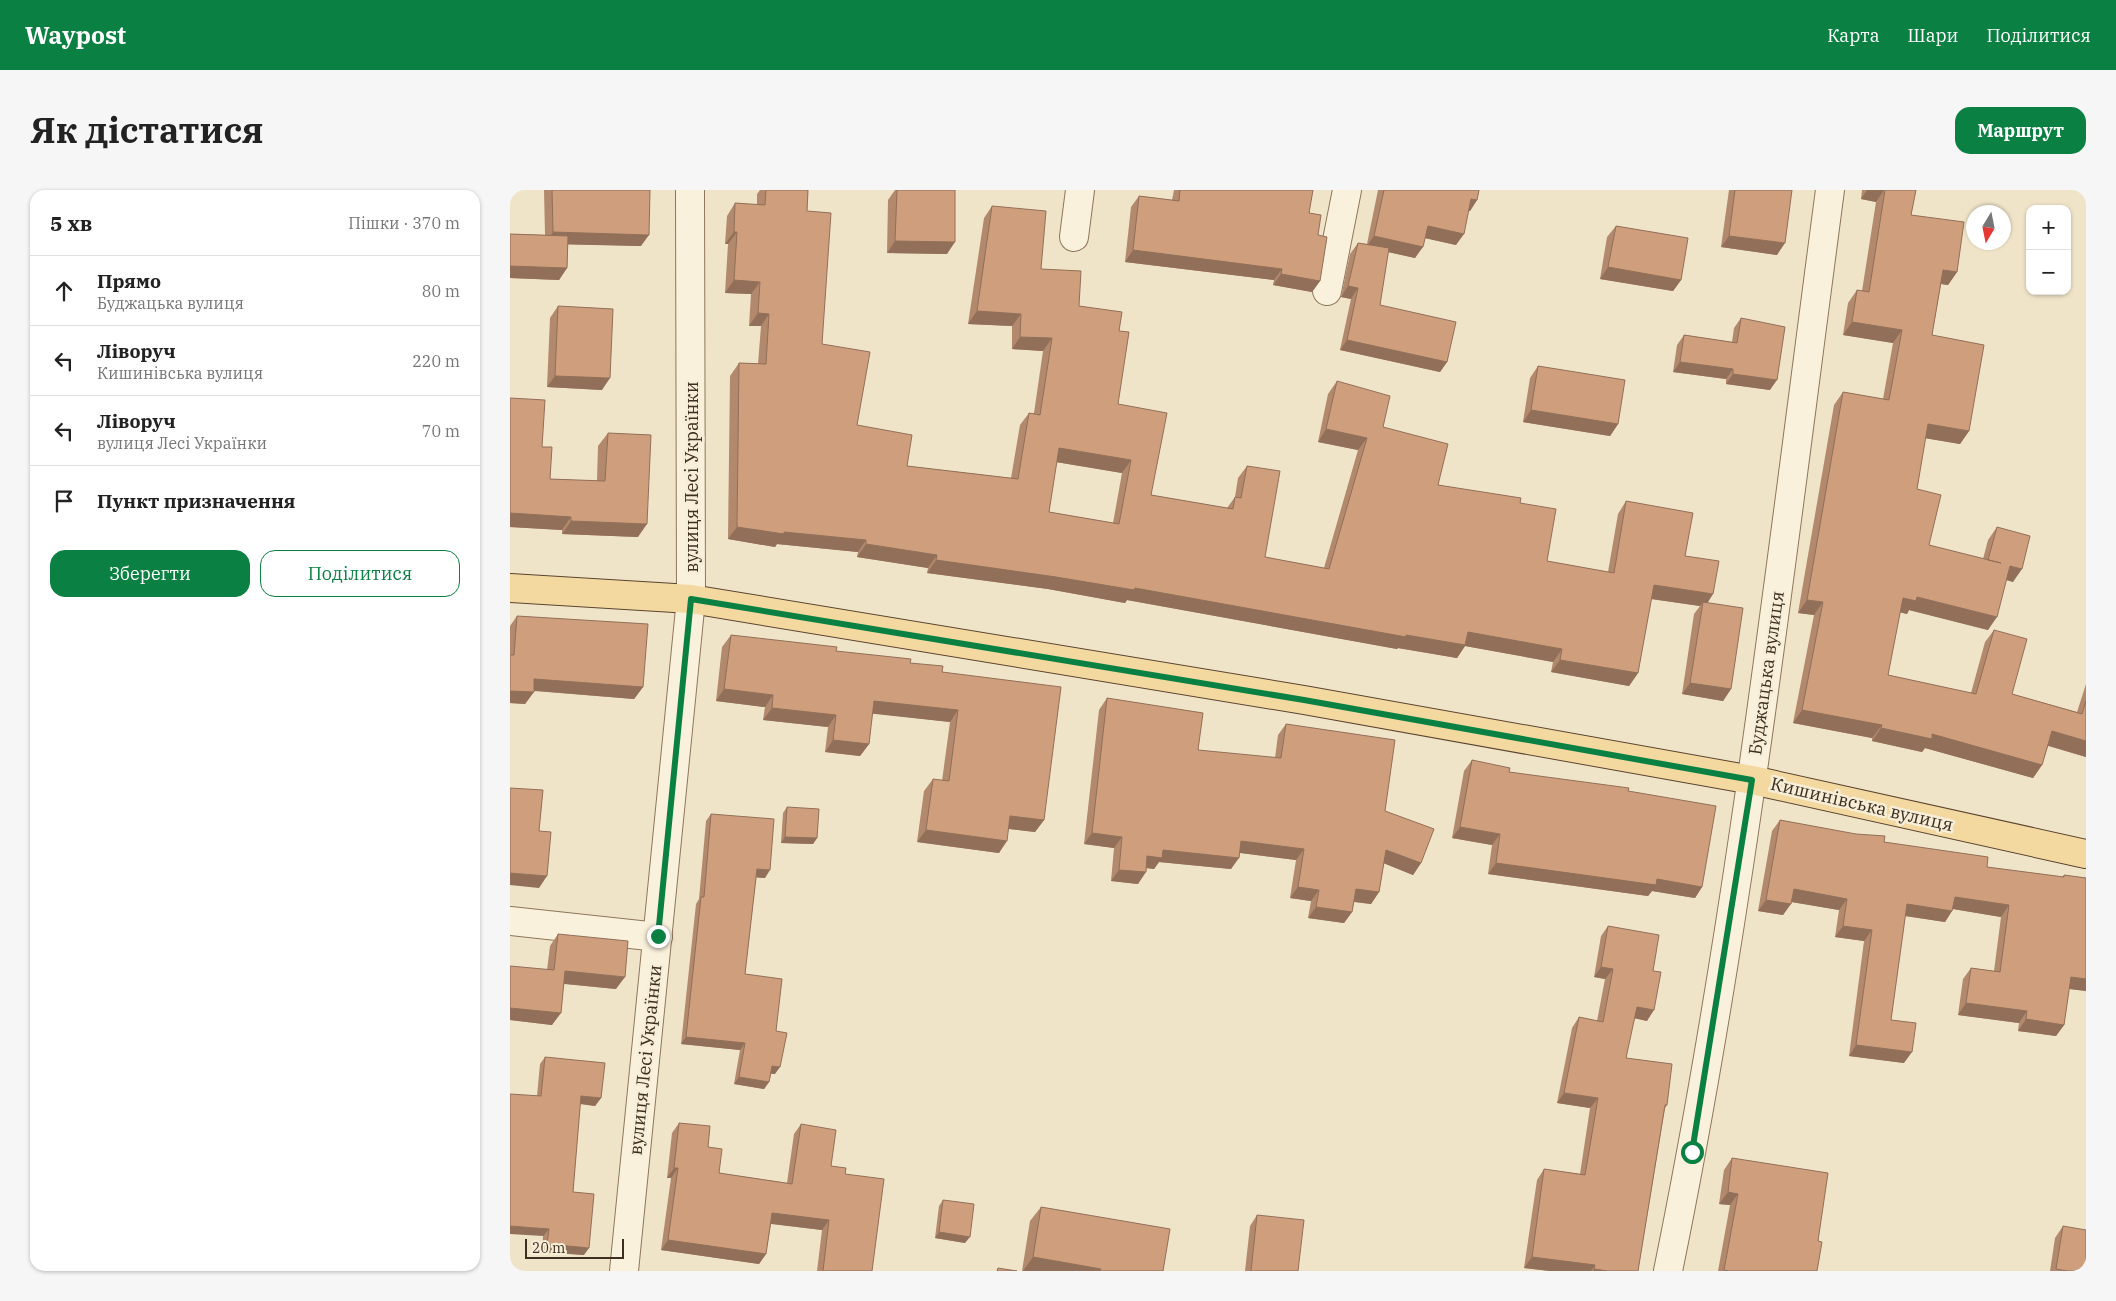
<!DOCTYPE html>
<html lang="uk">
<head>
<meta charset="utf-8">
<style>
  :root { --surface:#fff; --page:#f6f6f6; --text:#222; --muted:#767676; --line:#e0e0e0; --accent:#0b8043 }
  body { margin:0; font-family:"IBM Plex Serif",serif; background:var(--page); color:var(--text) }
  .controls { position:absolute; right:15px; top:15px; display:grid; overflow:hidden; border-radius:10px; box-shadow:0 1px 4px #0004 }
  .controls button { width:45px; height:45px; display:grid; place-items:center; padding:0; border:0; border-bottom:1px solid var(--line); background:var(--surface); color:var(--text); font:25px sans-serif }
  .compass { position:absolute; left:1456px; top:15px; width:45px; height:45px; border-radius:50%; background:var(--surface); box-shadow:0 1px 4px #0004; rotate:190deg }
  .scale { position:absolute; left:15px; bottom:12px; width:99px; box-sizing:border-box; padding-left:5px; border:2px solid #3d2e20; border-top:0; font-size:14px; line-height:18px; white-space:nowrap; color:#3d2e20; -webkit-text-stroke:4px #f7eed8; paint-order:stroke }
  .stop { position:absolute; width:15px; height:15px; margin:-11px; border:4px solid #0b8043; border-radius:50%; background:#fff }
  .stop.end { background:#0b8043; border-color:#fff; box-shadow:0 1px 5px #0008 }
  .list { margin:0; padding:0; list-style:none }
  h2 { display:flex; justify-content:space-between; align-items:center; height:65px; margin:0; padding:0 20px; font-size:21px }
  h2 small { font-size:16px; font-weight:400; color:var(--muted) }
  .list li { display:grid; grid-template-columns:32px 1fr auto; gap:15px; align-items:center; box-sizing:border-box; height:70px; padding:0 20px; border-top:1px solid var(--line) }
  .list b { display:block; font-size:19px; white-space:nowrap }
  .list p { margin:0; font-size:16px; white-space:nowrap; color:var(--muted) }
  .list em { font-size:16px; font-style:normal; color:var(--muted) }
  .actions { display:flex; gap:10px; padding:15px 20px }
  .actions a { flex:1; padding:11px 0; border:1px solid var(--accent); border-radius:15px; text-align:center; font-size:18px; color:var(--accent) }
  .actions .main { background:var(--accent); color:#fff }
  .icon { flex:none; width:28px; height:28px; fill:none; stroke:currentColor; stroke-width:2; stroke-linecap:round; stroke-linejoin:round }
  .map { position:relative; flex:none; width:1576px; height:1081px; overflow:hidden; border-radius:15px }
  header { display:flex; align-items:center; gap:30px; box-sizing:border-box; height:70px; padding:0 25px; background:var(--accent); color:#fff }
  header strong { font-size:24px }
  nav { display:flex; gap:28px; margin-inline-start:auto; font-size:18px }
  .intro { display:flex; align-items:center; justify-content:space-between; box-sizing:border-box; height:120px; padding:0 30px }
  h1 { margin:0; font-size:35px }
  .button { padding:12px 22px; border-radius:15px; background:var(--accent); color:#fff; font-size:18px; font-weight:700 }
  main { display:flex; gap:30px; padding:0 30px }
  aside { flex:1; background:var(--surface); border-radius:15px; box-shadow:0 1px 4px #0004 }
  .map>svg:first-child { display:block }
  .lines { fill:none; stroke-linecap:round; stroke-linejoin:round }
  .minor-casing { stroke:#8d765c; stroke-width:30 }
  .tertiary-casing { stroke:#8d765c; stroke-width:30 }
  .primary-casing { stroke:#5b4430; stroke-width:30 }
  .minor { stroke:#faf1dc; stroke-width:28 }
  .tertiary { stroke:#faf1dc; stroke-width:28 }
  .primary { stroke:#f3d9a0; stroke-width:28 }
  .wall { fill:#b2896c; fill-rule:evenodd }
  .shaded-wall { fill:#916f58 }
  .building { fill:#cf9f7d; stroke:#916f58; fill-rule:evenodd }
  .route { stroke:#0b8043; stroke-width:6 }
  .labels { text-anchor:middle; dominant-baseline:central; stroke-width:5; stroke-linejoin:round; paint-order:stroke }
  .street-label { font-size:18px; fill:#3d2e20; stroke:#f7eed8 }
</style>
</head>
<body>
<header>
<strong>Waypost</strong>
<nav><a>Карта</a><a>Шари</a><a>Поділитися</a></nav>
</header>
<div class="intro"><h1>Як дістатися</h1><a class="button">Маршрут</a></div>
<main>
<aside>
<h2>5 хв<small>Пішки · 370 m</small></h2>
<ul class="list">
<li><svg class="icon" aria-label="ahead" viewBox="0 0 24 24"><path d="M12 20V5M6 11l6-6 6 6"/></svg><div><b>Прямо</b><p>Буджацька вулиця</p></div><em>80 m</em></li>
<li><svg class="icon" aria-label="left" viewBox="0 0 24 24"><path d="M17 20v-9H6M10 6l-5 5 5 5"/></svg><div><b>Ліворуч</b><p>Кишинівська вулиця</p></div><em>220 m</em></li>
<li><svg class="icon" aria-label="left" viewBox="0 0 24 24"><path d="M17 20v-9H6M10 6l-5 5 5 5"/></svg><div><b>Ліворуч</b><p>вулиця Лесі Українки</p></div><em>70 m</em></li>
<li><svg class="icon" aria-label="arrive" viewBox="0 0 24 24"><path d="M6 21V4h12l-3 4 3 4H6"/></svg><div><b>Пункт призначення</b></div></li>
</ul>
<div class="actions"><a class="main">Зберегти</a><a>Поділитися</a></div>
</aside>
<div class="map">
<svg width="1576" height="1081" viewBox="0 0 1576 1081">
  <rect width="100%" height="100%" fill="#f0e4c8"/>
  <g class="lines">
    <defs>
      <g id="minor">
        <polyline points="564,47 570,0"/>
        <polyline points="817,101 837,0"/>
        <polyline points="0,731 148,747"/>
        <polyline points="114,1081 181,409"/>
        <path d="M1158 1081C1231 724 1272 361 1320 0"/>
      </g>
      <polyline id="tertiary" points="180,0 181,409"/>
      <polyline id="primary" points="0,398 181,409 794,510 1242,590 1576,664"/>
    </defs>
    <use href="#minor" class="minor-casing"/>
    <use href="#tertiary" class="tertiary-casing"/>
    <use href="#primary" class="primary-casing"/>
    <use href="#minor" class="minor"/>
    <use href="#tertiary" class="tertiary"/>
    <use href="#primary" class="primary"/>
  </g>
  <g class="wall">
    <polygon points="34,0 140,0 131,56 58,54 57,78 49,90 0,88 0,44 35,45"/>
    <path d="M250 0H298L297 21 312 154 347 235 397 276 501 288 510 235 519 223H524L533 161 502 159V136L458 134 474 28 482 16 531 79 569 116 609 141 608 214 641 305 717 318 725 307 728 288 737 276 755 367 814 378 848 260 808 252 818 204 827 191 873 237 928 295 1010 313 1037 371 1098 382 1108 324 1116 311 1175 366 1197 413 1221 499 1213 511 1172 504 1184 424 1190 416 1141 409 1128 483 1119 496 1041 482 1043 472 955 456 947 468 888 458 887 459 617 410 615 413 538 399 417 383 418 378 347 367 348 362 267 354 265 357 218 349 220 186 229 173 248 174 251 136H239L241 104 215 103 218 54H215L217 26 225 13 247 15V4ZM546 272 612 283 603 333 539 322Z"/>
    <polygon points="385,0 445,0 437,64 377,63 378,10"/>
    <polygon points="664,0 803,0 799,23 808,45 810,91 802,102 763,95 764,90 615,72 621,17 629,6 662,10"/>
    <polygon points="868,0 969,0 967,10 960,21 958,21 946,55 915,48 905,68 878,62 870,115 937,172 930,182 830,160 841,109 831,107 840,64 848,53 857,54"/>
    <polygon points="1219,0 1282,0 1267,65 1211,57"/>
    <polygon points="1352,0 1406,0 1401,25 1447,82 1438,95 1431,94 1422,145 1459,241 1450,254 1415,248 1407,299 1419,355 1473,369 1478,350 1487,337 1503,392 1496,390 1478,440 1399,420 1397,424 1390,422 1378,485 1461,503 1475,452 1484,440 1502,504 1567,522 1576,494 1576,567 1538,556 1532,575 1523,588 1415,558 1412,562 1362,551 1362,548 1283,533 1304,425 1288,423 1324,215 1333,202 1373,209 1383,153 1333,145 1338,113 1347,100 1352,101 1366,12 1351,9"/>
    <polygon points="1106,36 1171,90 1163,101 1090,89 1097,47"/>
    <polygon points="48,116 92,200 37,197 40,128"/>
    <polygon points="1231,128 1260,200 1216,194 1216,189 1163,182 1167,155 1174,145 1222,152 1224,138"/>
    <polygon points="1028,176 1108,234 1100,246 1013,232 1020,188"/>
    <polygon points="0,208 32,257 40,289 87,291 88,256 98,243 128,347 52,344 52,340 0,337"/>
    <polygon points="7,426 133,497 124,509 24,501 15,514 0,513 0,436"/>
    <polygon points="221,445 326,461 400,473 432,482 534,630 525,642 499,639 489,663 407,652 414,601 423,589 432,591 440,532 362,523 359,554 350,566 315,562 318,537 253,530 255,517 206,511 212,457"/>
    <polygon points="597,508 688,560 765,568 768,545 776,534 875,621 911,673 903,685 874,673 869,702 861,714 844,712 842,722 834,733 798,728 801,711 780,708 786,670 730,663 721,679 649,672 644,679 636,678 628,694 601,691 604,658 574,654 589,520"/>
    <polygon points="962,570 999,582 1118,601 1192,697 1185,708 1142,701 1138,706 978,684 982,655 942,648 954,581"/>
    <polygon points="277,617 307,648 303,654 271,653 273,623"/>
    <polygon points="201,624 255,688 246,687 235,784 266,841 265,884 261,884 259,892 254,899 224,894 230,860 171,854 186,714 189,709 196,631"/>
    <polygon points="1270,630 1374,652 1477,677 1552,687 1554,685 1576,688 1576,801 1559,799 1554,835 1546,846 1508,841 1509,833 1448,825 1453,789 1461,778 1484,781 1491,727 1443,719 1435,732 1395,726 1381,830 1394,873 1339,866 1354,751 1325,747 1329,720 1281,712 1273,725 1248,721 1262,641"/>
    <polygon points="1098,736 1143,781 1137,831 1124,828 1116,868 1157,915 1155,918 1128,1081 1040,1081 1014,1078 1027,990 1034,979 1070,984 1080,918 1047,913 1062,838 1069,827 1087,831 1095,789 1084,787 1091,746"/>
    <polygon points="48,744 106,799 54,794 42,835 0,830 0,776 37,780 40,756"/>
    <polygon points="35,867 91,908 85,916 70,914 63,1002 74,1065 32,1062 33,1046 27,906 30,874"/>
    <polygon points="169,933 198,957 209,983 277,993 284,944 291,934 321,976 335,984 362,1081 307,1081 312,1040 261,1034 256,1064 249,1074 151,1060 161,988 157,988 162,943"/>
    <polygon points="1222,968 1308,1051 1307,1081 1208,1081 1220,1015 1209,1014 1214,980"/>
    <polygon points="433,1010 455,1053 425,1048 429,1016"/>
    <polygon points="531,1017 653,1081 512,1081 520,1031"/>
    <polygon points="747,1025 788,1081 735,1081 740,1036"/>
    <polygon points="1553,1036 1576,1081 1540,1081 1545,1048"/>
  </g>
  <g class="shaded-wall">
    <polygon points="1357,0 1374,0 1366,12 1351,9"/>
    <polygon points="961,9 967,10 960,21 953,20"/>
    <polygon points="918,36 954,44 946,55 910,47"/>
    <polygon points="43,42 139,45 131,56 35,54"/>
    <polygon points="224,42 227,42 218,54 215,54"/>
    <polygon points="864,46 913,57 905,68 856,57"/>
    <polygon points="1219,46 1275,53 1267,65 1211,57"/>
    <polygon points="385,51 445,52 437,64 377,63"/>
    <polygon points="623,60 772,79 764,90 615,72"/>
    <polygon points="0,76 57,78 49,90 0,88"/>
    <polygon points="1098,77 1171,90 1163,101 1090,89"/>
    <polygon points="1433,80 1447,82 1438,95 1424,93"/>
    <polygon points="771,84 810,91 802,102 763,95"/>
    <polygon points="224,90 250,92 241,104 215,103"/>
    <polygon points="838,96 848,98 841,109 831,107"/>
    <polygon points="467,121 511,124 502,136 458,134"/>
    <polygon points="248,123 259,124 251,136 239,136"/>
    <polygon points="1342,132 1392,140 1383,153 1333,145"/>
    <polygon points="510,147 542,148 533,161 502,159"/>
    <polygon points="837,150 937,172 930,182 830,160"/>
    <polygon points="1170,172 1223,179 1216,189 1163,182"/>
    <polygon points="1223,184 1267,190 1260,200 1216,194"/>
    <polygon points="45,186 100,188 92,200 37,197"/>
    <polygon points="1021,220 1108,234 1100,246 1013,232"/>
    <polygon points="1418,234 1459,241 1450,254 1408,247"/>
    <polygon points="816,239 857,248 848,260 808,252"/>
    <polygon points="549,258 621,270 612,283 540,271"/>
    <polygon points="0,323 61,327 52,340 0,337"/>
    <polygon points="61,331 137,334 128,347 52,344"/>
    <polygon points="227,337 274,342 356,350 348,362 267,354 265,357 218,349"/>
    <polygon points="356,354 427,365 418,378 347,367"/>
    <polygon points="426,370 625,398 896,445 958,442 1052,459 1043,472 955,456 947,468 888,458 887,459 617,410 615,413 538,399 417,383"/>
    <polygon points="1500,376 1512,379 1503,392 1491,388"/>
    <polygon points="1144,395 1203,404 1195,417 1193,412 1190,416 1135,408"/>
    <polygon points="1407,407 1487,427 1478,440 1399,420 1397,424 1384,421 1393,408"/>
    <polygon points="1297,410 1313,412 1304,425 1288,423"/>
    <polygon points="1050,470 1128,483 1119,496 1041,482"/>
    <polygon points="24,489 133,497 124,509 16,500"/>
    <polygon points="1180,493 1221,499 1213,511 1172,504"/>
    <polygon points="214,499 263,505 255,517 206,511"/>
    <polygon points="0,501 24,502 15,514 0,513"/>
    <polygon points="364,511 448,520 440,532 356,523"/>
    <polygon points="262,518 326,525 318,537 253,530"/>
    <polygon points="1292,520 1372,535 1362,548 1283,533"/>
    <polygon points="1371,538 1422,544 1532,575 1523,588 1415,558 1412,562 1362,551"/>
    <polygon points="1542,541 1576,551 1576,567 1533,554"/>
    <polygon points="323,550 359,554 350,566 315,562"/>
    <polygon points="500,626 534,630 525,642 492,638"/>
    <polygon points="950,637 990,644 982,655 942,648"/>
    <polygon points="416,640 497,651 489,663 407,652"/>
    <polygon points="582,643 612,647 604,658 574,654"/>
    <polygon points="275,647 307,648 303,654 271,653"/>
    <polygon points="731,651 794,659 786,670 723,662"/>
    <polygon points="653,660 729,668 721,679 649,672 644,679 629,677 637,666"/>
    <polygon points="876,660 911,673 903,685 868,671"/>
    <polygon points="986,673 1147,689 1192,697 1185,708 1142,701 1138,706 978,684"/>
    <polygon points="247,679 260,680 255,688 242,687"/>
    <polygon points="609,680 636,682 628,694 601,691"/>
    <polygon points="0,683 37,686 29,698 0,695"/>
    <polygon points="788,697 809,700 801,711 780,708"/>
    <polygon points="846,699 869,702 861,714 838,711"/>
    <polygon points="1284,699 1337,709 1329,720 1276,711"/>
    <polygon points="1445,707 1499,715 1491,727 1437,718"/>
    <polygon points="1256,710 1281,714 1273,725 1248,721"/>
    <polygon points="1397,714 1442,721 1435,732 1389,725"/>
    <polygon points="806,717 842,722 834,733 798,728"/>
    <polygon points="1333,736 1362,740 1354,751 1325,747"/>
    <polygon points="1091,777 1103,779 1095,789 1084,787"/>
    <polygon points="55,781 115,787 106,799 47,793"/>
    <polygon points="1561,787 1576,789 1576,801 1553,798"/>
    <polygon points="1456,813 1517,821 1509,833 1448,825"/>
    <polygon points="1127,817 1144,820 1137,831 1119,827"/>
    <polygon points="0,818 51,823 42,835 0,830"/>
    <polygon points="1516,829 1554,835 1546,846 1508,841"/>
    <polygon points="176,847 235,853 230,860 171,854"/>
    <polygon points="1346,855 1402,862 1394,873 1339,866"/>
    <polygon points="262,876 270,877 265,884 257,883"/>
    <polygon points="229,887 259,892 254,899 224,894"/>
    <polygon points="1054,903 1088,908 1080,918 1047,913"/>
    <polygon points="71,906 91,908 85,916 65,913"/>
    <polygon points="164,978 168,978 161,988 157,988"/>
    <polygon points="1218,1002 1228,1004 1220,1015 1209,1014"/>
    <polygon points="262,1023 319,1030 312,1040 255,1033"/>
    <polygon points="0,1036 39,1039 33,1046 0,1044"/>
    <polygon points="429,1042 460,1047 455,1053 425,1048"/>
    <polygon points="158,1050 256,1064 249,1074 151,1060"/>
    <polygon points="37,1054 79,1058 74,1065 32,1062"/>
    <polygon points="523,1067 591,1079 589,1081 513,1081"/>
    <polygon points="1022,1067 1085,1075 1081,1081 1040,1081 1014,1078"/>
    <polygon points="1084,1079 1098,1081 1083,1081"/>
  </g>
  <g class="building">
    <polygon points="42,0 140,0 139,45 43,42"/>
    <path d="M256 0H298L297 21 321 23 312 154 360 162 347 235 402 245 397 276 508 289 519 223 530 225 542 148 510 147 511 124 467 121 482 16 536 21 531 79 571 81 569 116 612 122 609 141 619 142 608 214 657 223 641 305 723 319 725 307 731 308 737 276 770 281 755 367 819 379 857 248 816 239 827 191 880 206 873 237 938 254 928 295 1011 308 1010 313 1046 319 1037 371 1104 383 1116 311 1183 323 1175 366 1209 371 1203 404 1144 395 1128 483 1050 470 1052 459 958 442 955 455 896 445V447L625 398 624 400 546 387 426 370 427 365 356 354V350L274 342V344L227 337 229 173 256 174 259 124 248 123 250 92 224 90 227 42H224L225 13 255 15ZM549 258 621 270 609 334 539 322Z"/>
    <polygon points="387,0 445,0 445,52 385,51"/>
    <polygon points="670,0 803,0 799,23 811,25 808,45 817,47 810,91 771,84 772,79 623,60 629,6 669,11"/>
    <polygon points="874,0 969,0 967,10 961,9 954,44 918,36 913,57 864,46"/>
    <polygon points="1225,0 1282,0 1275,53 1219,46"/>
    <polygon points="1375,0 1406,0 1401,25 1454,32 1447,82 1433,80 1422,145 1474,155 1459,241 1418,234 1407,299 1431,305 1419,355 1491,373 1478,370 1487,337 1520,346 1512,379 1500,376 1487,427 1407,407 1406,411 1393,408 1378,485 1466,504 1484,440 1517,449 1502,504 1572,524 1576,511 1576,551 1542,541 1532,575 1422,544 1422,549 1371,538 1372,535 1292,520 1313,412 1297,410 1333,202 1379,210 1392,140 1342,132 1347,100 1359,102"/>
    <polygon points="1106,36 1178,48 1171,90 1098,77"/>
    <polygon points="0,44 58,46 57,78 0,76"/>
    <polygon points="848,53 879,58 870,115 946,132 937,172 837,150 848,98 838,96"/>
    <polygon points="48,116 103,119 100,188 45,186"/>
    <polygon points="1231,128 1275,137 1267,190 1223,184 1223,179 1170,172 1174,145 1227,153"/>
    <polygon points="1028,176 1115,190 1108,234 1021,220"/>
    <polygon points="0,208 35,210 32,257 42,257 40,289 95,291 98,243 141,245 137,334 61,331 61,327 0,323"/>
    <polygon points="1193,412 1233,418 1221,499 1180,493"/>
    <polygon points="7,426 138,434 133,497 24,489 24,502 0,501 0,465 4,465"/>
    <polygon points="221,445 327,457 326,461 401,469 400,473 433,476 432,482 551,497 534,630 500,626 497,651 416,640 423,589 439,591 448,520 364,511 359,554 323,550 326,525 262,518 263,505 214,499"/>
    <polygon points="597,508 693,523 688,560 771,568 776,534 885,550 875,621 924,639 911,673 876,660 869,702 846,699 842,722 806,717 809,700 788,697 794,659 731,651 729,668 653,660 652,668 637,666 636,682 609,680 612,647 582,643"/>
    <polygon points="962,570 1000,578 999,582 1119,598 1118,601 1206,616 1192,697 1147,689 1146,695 986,673 990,644 950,637"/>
    <polygon points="0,598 33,600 29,641 41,642 37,686 0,683"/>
    <polygon points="277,617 309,619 307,648 275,647"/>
    <polygon points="201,624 264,629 260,680 247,679 235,784 272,789 266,841 277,843 270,877 262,876 259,892 229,887 235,853 176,847 191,707 194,707"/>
    <polygon points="1270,630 1346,644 1375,646 1374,652 1478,667 1477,677 1554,687 1554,685 1576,688 1576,789 1561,787 1554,835 1516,829 1517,821 1456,813 1461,778 1490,782 1499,715 1445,707 1442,721 1397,714 1381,830 1406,833 1402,862 1346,855 1362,740 1333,736 1337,709 1284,699 1281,714 1256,710"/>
    <polygon points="1098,736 1149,745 1143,781 1151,782 1144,820 1127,817 1116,868 1162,874 1157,915 1155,915 1128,1081 1098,1081 1084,1079 1085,1075 1022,1067 1034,979 1075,985 1088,908 1054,903 1069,827 1093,832 1103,779 1091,777"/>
    <polygon points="48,744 118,751 115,787 55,781 51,823 0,818 0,776 44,780"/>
    <polygon points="35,867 95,873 91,908 71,906 63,1002 84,1004 79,1058 37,1054 39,1039 0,1036 0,904 31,906"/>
    <polygon points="169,933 200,936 198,957 212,959 209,983 282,994 291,934 326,940 321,976 336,978 335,984 374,989 362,1081 313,1081 319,1030 262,1023 256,1064 158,1050 168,978 164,978"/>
    <polygon points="1222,968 1318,983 1308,1051 1312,1052 1307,1081 1219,1081 1214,1080 1228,1004 1218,1002"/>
    <polygon points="433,1010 464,1014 460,1047 429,1042"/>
    <polygon points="531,1017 660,1039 653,1081 590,1081 591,1079 523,1067"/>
    <polygon points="747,1025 794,1030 788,1081 741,1081"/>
    <polygon points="1553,1036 1576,1040 1576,1081 1557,1081 1546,1079"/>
    <polygon points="488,1078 507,1081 487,1081"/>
  </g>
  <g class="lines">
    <polyline class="route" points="148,746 181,409 794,510 1242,590 1182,962"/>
  </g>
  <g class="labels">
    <g class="street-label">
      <text transform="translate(181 287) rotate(-90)">вулиця Лесі Українки</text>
      <text transform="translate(1256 483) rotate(-82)">Буджацька вулиця</text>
      <text transform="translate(1352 614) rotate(13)">Кишинівська вулиця</text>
      <text transform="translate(135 870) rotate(-84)">вулиця Лесі Українки</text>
    </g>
  </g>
</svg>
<div class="controls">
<button>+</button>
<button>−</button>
</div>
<svg class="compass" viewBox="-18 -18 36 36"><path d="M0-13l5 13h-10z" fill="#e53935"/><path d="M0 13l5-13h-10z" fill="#767676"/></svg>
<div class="scale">20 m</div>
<div class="stop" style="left:1182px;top:962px"></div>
<div class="stop end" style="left:148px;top:746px"></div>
</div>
</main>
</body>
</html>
